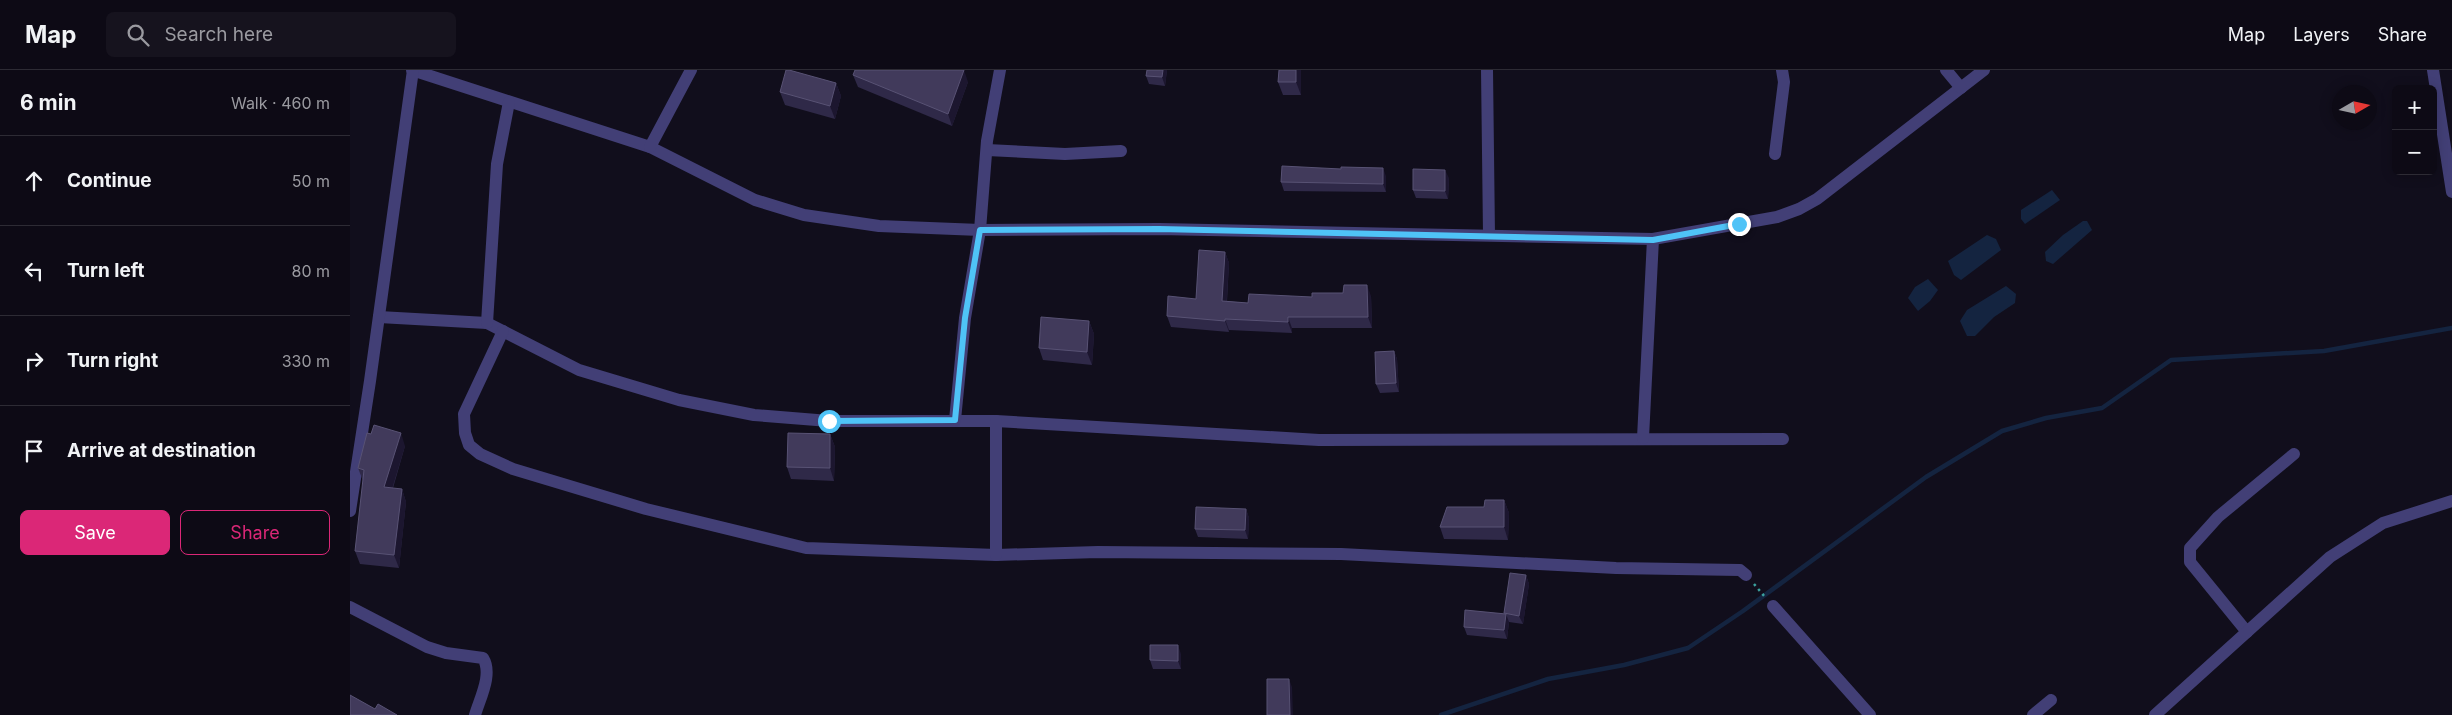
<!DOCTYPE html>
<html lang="en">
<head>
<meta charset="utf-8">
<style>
  :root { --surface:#0d0a15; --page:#16131e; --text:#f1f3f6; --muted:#9a9aa0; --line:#2d2b34; --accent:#db2777 }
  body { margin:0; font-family:Inter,sans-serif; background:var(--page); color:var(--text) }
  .controls { position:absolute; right:15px; top:15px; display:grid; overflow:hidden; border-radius:8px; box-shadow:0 2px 12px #0003 }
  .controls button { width:45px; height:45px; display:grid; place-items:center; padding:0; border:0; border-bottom:1px solid var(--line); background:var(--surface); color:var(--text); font:25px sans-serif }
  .compass { position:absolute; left:1982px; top:15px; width:45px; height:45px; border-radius:50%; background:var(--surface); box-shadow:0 2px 12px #0003; rotate:81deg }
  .stop { position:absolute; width:15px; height:15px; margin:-11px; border:4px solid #4fc3f7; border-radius:50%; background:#fff }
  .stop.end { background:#4fc3f7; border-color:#fff; box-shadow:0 1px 5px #0008 }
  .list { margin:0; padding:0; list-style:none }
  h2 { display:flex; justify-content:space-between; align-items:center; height:65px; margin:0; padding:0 20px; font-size:21px }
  h2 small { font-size:16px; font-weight:400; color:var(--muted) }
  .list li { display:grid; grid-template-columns:32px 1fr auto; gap:15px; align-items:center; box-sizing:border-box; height:90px; padding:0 20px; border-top:1px solid var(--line) }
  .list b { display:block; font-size:19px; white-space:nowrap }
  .list em { font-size:16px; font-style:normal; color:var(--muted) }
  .actions { display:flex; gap:10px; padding:15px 20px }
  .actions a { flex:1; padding:11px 0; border:1px solid var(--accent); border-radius:8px; text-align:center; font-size:18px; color:var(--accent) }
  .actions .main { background:var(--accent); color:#fff }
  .icon { flex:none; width:28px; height:28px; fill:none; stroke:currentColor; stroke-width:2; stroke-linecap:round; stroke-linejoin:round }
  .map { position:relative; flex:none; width:2102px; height:645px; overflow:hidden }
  header { display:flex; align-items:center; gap:30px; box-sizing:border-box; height:70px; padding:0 25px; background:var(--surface); border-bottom:1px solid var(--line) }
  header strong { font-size:24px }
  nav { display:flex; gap:28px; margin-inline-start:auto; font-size:18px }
  .search { width:350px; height:45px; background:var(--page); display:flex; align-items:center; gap:12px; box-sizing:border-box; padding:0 18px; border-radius:8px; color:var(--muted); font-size:19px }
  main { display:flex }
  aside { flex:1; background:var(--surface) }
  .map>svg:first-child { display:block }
  .water { fill:#142440 }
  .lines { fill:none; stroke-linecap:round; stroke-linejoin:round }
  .stream { stroke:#142440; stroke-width:4.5 }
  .path { stroke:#3ba19e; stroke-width:2.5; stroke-dasharray:2.5 4; stroke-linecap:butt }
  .minor { stroke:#423f76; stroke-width:12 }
  .wall { fill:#2f2948 }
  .shaded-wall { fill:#1c162f }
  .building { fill:#413a5b; stroke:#585274 }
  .route { stroke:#4fc3f7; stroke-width:6 }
</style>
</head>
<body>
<header>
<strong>Map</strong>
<div class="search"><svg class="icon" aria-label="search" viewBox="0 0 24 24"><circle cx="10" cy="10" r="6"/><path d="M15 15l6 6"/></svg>Search here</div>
<nav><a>Map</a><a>Layers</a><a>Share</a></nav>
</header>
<main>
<aside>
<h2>6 min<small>Walk · 460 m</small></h2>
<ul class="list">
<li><svg class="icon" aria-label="ahead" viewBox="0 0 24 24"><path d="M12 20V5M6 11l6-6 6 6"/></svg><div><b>Continue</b></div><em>50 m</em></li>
<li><svg class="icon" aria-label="left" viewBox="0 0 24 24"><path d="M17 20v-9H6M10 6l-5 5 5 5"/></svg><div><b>Turn left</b></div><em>80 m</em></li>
<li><svg class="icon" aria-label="right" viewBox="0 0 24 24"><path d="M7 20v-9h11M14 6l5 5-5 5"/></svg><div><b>Turn right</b></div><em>330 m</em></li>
<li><svg class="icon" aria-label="arrive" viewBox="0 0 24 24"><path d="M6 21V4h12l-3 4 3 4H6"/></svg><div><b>Arrive at destination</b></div></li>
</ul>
<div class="actions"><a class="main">Save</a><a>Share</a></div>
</aside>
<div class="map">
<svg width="2102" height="645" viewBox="0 0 2102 645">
  <rect width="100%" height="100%" fill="#110e1c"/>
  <g class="water">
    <polygon points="1702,120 1710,130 1675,154 1671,149 1671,140"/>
    <polygon points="1733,151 1737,151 1742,160 1703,194 1696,191 1695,182 1713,165"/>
    <polygon points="1637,165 1646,169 1651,180 1611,210 1604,205 1598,191"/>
    <polygon points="1578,209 1588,220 1580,231 1568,241 1558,228 1565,217"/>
    <polygon points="1656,216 1666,224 1665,233 1644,247 1625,266 1617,266 1610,251 1617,240"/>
  </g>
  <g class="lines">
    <polyline class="stream" points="1091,645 1198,609 1274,595 1338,578 1393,541 1576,407 1652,361 1696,348 1752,338 1821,290 1974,281 2102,258"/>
    <polyline class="path" points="1404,514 1415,527"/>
    <g class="minor">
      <polyline points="62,0 300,77 405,130 454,145 529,156 630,160 809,159 1303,169 1427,147 1449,139 1467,129 1634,0"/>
      <polyline points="1137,0 1139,165"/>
      <polyline points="1596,0 1611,18"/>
      <polyline points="2083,0 2102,122"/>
      <polyline points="300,77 341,0"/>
      <polyline points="637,80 715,84 771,81"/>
      <polyline points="1425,84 1434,12 1432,0"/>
      <polyline points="29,247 137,253 229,300 329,330 404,345 479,351 646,351 969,370 1433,369"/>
      <polyline points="137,253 147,94 159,32"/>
      <polyline points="153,261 114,344 115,363 119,375 130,384 163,399 296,439 456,478 646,485 748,482 991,484 1266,498 1390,500 1396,505"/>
      <polyline points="605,350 615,248 630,160 637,71 650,0"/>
      <polyline points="646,351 646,485"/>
      <polyline points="1293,368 1303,169"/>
      <polyline points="0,441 20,311 63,0"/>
      <polyline points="1423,536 1520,645"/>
      <path d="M0 537 77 577 96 583 133 588C143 604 130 628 125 645"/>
      <polyline points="1897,562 1840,492 1840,478 1868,447 1944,384"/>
      <polyline points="1683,645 1701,630"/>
      <polyline points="1805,645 1980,487 2033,453 2102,431"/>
    </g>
  </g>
  <g class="wall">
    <polygon points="817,0 815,16 799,14 796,6"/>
    <polygon points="929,0 951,0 951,25 933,25 928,12"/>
    <polygon points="503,5 618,12 602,56 508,17"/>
    <polygon points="486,13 491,26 485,49 435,35 430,22"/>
    <polygon points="1036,106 1036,122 934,121 931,112"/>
    <polygon points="1099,108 1098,129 1066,128 1063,120"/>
    <polygon points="875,182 879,193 877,231 898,233 962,227 1021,226 1022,258 942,258 942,263 879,260 879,262 821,257 817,246 846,229"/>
    <polygon points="739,251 744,264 742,295 693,290 689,278"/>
    <polygon points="1044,281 1047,289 1049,322 1030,323 1026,314"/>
    <polygon points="21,364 55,376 43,418 52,419 56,432 49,498 10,494 5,481 13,411 8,398"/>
    <polygon points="480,364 485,377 484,411 441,409 437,397"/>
    <polygon points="1154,430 1159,443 1158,470 1094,469 1090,457 1134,437"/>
    <polygon points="896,439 899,448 898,469 848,467 845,459"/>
    <polygon points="1176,505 1179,514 1173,554 1159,552 1157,569 1117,565 1114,557 1154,544"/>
    <polygon points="831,584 831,599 803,599 800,590"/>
  </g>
  <g class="shaded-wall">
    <polygon points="614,0 618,12 602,56 598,44"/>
    <polygon points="813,0 817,0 815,16 812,7"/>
    <polygon points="946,0 951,0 951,25 946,12"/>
    <polygon points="486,13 491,26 485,49 480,36"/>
    <polygon points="1033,98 1036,106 1036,122 1033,114"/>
    <polygon points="1095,100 1099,108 1098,129 1095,121"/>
    <polygon points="875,182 879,193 876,242 872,231"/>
    <polygon points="1017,215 1021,226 1022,258 1018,247"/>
    <polygon points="938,247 942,258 942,263 938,252"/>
    <polygon points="875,249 879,260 879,262 875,251"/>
    <polygon points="739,251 744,264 742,295 737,282"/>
    <polygon points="1044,281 1047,289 1049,322 1046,313"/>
    <polygon points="51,363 55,376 39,429 34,417"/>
    <polygon points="480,364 485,377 484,411 480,398"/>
    <polygon points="52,419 56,432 49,498 44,485"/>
    <polygon points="1154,430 1159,443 1158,470 1154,457"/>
    <polygon points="896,439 899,448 898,469 895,460"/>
    <polygon points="1176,505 1179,514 1173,554 1169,546"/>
    <polygon points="1156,544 1159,552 1157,569 1154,560"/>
    <polygon points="828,575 831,584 831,599 828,591"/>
    <polygon points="939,609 942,617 943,645 940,645"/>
  </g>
  <g class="building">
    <polygon points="436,0 439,0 486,13 480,36 430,22"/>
    <polygon points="505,0 614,0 598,44 503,5"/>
    <polygon points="797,0 813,0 812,7 796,6"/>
    <polygon points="929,0 946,0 946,12 928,12"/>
    <polygon points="932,96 991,99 991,97 1033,98 1033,114 931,112"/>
    <polygon points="1063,99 1095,100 1095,121 1063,120"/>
    <polygon points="849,180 875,182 872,231 898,233 899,224 962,227 962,223 993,223 994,215 1017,215 1018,247 938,247 938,252 875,249 875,251 817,246 818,226 846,229"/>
    <polygon points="691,247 739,251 737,282 689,278"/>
    <polygon points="1044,281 1046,313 1026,314 1025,282"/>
    <polygon points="24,355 51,363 34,417 52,419 44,485 5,481 14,400 8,398 17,363 21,364"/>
    <polygon points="438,363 480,364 480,398 437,397"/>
    <polygon points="1135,430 1154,430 1154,457 1090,457 1097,437 1134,437"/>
    <polygon points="846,437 896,439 895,460 845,459"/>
    <polygon points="1160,503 1176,505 1169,546 1154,543"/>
    <polygon points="1115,540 1156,544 1154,560 1114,557"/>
    <polygon points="800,575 828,575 828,591 800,590"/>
    <polygon points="917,609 939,609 940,645 917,645"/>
    <polygon points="0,625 25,639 28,634 47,645 0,645"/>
  </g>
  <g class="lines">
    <polyline class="route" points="479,351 605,350 615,248 630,160 809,159 1303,170 1389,154"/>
  </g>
</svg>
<div class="controls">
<button>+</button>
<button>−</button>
</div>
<svg class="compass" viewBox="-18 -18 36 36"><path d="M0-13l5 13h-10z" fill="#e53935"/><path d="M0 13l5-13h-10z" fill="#9a9aa0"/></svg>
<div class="stop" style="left:479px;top:351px"></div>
<div class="stop end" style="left:1389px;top:154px"></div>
</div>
</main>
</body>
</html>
